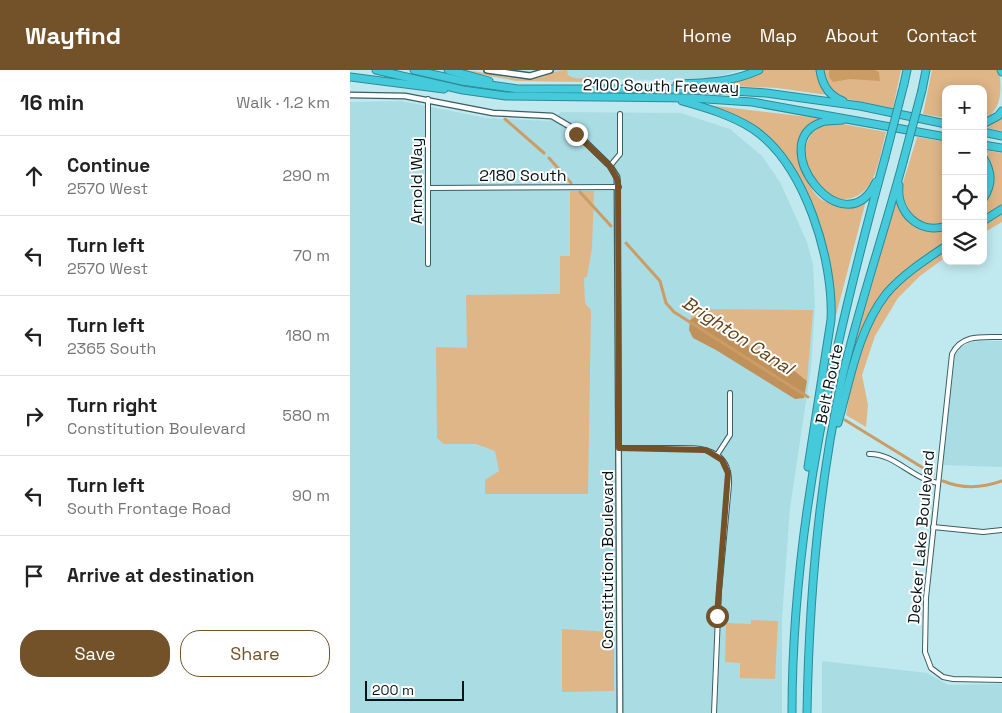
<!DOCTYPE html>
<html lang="en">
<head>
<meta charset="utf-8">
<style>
  :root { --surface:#fff; --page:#f6f6f6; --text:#222; --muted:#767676; --line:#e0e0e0; --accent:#735229 }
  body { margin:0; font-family:"Space Grotesk",sans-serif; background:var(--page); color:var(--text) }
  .controls { position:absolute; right:15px; top:15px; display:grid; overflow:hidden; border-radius:10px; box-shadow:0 2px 12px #0003 }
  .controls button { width:45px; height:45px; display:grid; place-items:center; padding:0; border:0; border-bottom:1px solid var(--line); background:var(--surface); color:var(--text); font:25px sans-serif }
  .scale { position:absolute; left:15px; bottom:12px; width:99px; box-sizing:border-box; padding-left:5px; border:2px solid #041315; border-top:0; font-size:14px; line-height:18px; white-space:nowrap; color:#041315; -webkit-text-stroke:4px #fff; paint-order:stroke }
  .stop { position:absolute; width:15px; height:15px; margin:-11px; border:4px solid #735229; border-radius:50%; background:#fff }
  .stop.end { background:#735229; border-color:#fff; box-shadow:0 1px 5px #0008 }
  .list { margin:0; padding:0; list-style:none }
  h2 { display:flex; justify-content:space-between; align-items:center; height:65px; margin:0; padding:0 20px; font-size:21px }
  h2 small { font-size:16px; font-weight:400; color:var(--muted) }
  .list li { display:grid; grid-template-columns:32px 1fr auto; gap:15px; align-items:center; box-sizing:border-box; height:80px; padding:0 20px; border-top:1px solid var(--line) }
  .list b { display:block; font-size:19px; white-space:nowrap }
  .list p { margin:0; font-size:16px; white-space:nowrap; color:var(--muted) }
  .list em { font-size:16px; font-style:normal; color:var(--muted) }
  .actions { display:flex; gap:10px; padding:15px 20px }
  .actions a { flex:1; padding:11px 0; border:1px solid var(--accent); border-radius:20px; text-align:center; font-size:18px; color:var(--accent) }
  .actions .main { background:var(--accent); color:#fff }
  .icon { flex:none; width:28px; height:28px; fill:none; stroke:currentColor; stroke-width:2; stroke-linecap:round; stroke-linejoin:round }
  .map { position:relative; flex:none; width:652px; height:643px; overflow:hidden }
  header { display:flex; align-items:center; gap:30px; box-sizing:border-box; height:70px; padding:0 25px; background:var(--accent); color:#fff }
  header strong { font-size:24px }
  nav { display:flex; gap:28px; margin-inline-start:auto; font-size:18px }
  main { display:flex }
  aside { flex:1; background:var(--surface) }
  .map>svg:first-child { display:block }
  .built { fill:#aadce4 }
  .green { fill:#dfb688 }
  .forest { fill:#c0915a }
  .water { fill:#cc9c65 }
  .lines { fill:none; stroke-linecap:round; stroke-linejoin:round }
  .canal { stroke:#cc9c65; stroke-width:3 }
  .minor-casing { stroke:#395f64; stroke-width:6 }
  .tertiary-casing { stroke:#395f64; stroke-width:7 }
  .secondary-casing { stroke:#395f64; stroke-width:8 }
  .motorway-casing { stroke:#2e8a96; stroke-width:9 }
  .minor { stroke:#fff; stroke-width:4 }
  .tertiary { stroke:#fff; stroke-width:4.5 }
  .secondary { stroke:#fff; stroke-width:5 }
  .motorway { stroke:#45cadb; stroke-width:7 }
  .motorway-bridge-casing { stroke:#2e8a96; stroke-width:9; stroke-linecap:butt }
  .motorway-bridge { stroke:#45cadb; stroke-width:7 }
  .route { stroke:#735229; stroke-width:6 }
  .labels { text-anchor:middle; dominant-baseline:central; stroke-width:4; stroke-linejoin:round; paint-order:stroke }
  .street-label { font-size:16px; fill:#041315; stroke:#fff }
  .water-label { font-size:18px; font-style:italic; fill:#634217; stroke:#fff }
</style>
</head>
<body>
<header>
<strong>Wayfind</strong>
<nav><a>Home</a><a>Map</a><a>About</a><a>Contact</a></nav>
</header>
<main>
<aside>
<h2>16 min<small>Walk · 1.2 km</small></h2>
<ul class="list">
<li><svg class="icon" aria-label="ahead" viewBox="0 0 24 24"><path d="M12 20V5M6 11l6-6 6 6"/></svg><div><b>Continue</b><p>2570 West</p></div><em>290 m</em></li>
<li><svg class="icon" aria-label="left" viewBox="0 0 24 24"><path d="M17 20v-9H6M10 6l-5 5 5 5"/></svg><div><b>Turn left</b><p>2570 West</p></div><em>70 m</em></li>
<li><svg class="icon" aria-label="left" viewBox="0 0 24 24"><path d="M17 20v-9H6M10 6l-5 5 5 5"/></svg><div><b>Turn left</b><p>2365 South</p></div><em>180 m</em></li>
<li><svg class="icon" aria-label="right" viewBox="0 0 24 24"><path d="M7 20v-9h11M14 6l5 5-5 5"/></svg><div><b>Turn right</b><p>Constitution Boulevard</p></div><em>580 m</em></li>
<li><svg class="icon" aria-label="left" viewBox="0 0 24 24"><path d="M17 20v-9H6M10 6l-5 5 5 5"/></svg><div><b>Turn left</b><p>South Frontage Road</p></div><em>90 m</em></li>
<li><svg class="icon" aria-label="arrive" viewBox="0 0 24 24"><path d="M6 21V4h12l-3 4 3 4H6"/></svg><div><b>Arrive at destination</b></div></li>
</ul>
<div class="actions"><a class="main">Save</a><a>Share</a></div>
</aside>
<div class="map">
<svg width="652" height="643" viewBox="0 0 652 643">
  <rect width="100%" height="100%" fill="#c0e9ef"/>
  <g class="built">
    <polygon points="194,0 391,0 363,8 326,10 200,9"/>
    <polygon points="51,31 136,48 199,51 211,42 331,43 380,59 412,86 430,112 457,172 463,195 465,236 461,298 440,438 432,549 432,643 0,643 0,32"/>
    <polygon points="629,271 652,271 652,397 593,395 605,285 611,277 620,272"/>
    <polygon points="472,591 577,603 598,615 652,614 652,643 472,643"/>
  </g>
  <g class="green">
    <path d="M108 0C132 0 155 10 179 9 193 9 203 0 217 0L218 5C225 10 233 9 240 5V12L166 11Z"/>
    <polygon points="411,0 467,0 470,12 477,25 427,18 361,15"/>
    <polygon points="471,0 551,0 543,38 492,28 482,23"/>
    <path d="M582 0H649C652 22 652 39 633 51V19H596V48L573 44Z"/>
    <path d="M365 36 476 49 454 66C455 88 453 134 486 133 496 133 507 129 517 127L486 245H485L480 194 470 157 458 129 419 70 363 37Z"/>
    <polygon points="652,42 652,61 633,57"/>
    <path d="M488 53 536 62C527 96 525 137 480 128L458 103 454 78 461 64 472 55Z"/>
    <polygon points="567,67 596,72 596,155 581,157 556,143 551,119"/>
    <polygon points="633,80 652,83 652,137 633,149 633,130 641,116"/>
    <polygon points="220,121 244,121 242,178 237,207 234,208 235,233 241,240 238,424 135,424 135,410 149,401 145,381 126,374 94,374 87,368 86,277 117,278 116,225 210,224 210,186 220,186"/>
    <path d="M546 132C549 135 550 140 553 145 563 159 580 164 596 159V172L565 193 542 215 503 287H501Z"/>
    <polygon points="652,141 652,152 633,163 633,153"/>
    <path d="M596 177V187L570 206 548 228 525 266 512 305 518 335 516 357 496 345C505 297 514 243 553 209 566 197 582 187 596 177Z"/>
    <polygon points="344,239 463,240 457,311 433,292 415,285 347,246 340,250"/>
    <polygon points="401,550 428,551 425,609 390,608 390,593 375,592 376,553 401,554"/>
    <polygon points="212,559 261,562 264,564 264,621 212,622"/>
  </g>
  <polygon class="forest" points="347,246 415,285 433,292 457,311 454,328 445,329 366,280 343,268 339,260 340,250"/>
  <polygon class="water" points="479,0 525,0 529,2 530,11 500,9 483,12 479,7"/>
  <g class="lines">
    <g class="canal">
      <polyline points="155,49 194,83"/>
      <polyline points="199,88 221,113"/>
      <polyline points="230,122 261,156"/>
      <polyline points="276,173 310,211 316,233 324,242 458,327"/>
      <polyline points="495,350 583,404"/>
      <path d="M593 411C612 419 632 418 652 411"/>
    </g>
    <defs>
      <g id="minor">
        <polyline points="78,29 78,194"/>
        <polyline points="260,96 270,84 270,44"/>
        <polyline points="78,118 269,117"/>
        <path d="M652 267C632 267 612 264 602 284L576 528 575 582 581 598 593 607 603 609 652 610"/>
        <path d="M269 378C285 378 301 378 316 378 344 378 381 374 379 415L369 521 364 643"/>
        <path d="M519 384C544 383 562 409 588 413"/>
        <polyline points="367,385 380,365 380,323"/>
        <polyline points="583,457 633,462 652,460"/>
      </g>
      <polyline id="tertiary" points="0,25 55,26 143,43 202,46 219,56 260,96 267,107 270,643"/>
      <polyline id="secondary" points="137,0 180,6 200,0"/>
      <g id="motorway">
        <polyline points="26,0 113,20 156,26 341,28 402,32 596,67"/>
        <polyline points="64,0 112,11 168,19 353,19 416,23 510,36 596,54"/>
        <polyline points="98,0 139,11"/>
        <path d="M470 0C472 14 479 26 493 31"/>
        <polyline points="651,0 652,2"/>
        <polyline points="0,7 94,19"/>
        <path d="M327 14C355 13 383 12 409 0"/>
        <polyline points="554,14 557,0"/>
        <polyline points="572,20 576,0"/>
        <path d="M332 31C357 38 381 45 403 59 455 94 484 190 481 250L458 397"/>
        <path d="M492 50C485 51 479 50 472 52 413 72 494 180 526 112"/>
        <polyline points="633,54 648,46 652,41"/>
        <polyline points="633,62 652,66"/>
        <polyline points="633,75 652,78"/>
        <path d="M633 87C642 102 643 114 633 129"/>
        <path d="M549 115C546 142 569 165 596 156"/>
        <polyline points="633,151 652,139"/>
        <path d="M488 353C500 310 508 260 536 224 552 205 575 190 596 176"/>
        <path d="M442 643C442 453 485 271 535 88"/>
        <path d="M457 643C459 529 468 415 493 304 510 233 534 163 553 92"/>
      </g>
    </defs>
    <use href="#minor" class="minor-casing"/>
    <use href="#tertiary" class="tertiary-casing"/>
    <use href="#secondary" class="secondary-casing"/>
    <use href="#motorway" class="motorway-casing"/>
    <use href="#minor" class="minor"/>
    <use href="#tertiary" class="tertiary"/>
    <use href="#secondary" class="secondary"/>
    <use href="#motorway" class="motorway"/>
    <defs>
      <g id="motorway-bridge">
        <polyline points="535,88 554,14"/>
        <polyline points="553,92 572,20"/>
      </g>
    </defs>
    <use href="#motorway-bridge" class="motorway-bridge-casing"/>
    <use href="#motorway-bridge" class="motorway-bridge"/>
  </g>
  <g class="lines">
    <polyline class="route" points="226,64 260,96 268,111 269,378 356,380 372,390 378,403 367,546"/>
  </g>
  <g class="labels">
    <g class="street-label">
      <text transform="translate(311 16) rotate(1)">2100 South Freeway</text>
      <text x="173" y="105">2180 South</text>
      <text transform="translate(66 111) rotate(-90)">Arnold Way</text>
      <text transform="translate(479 314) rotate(-78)">Belt Route</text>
      <text transform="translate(571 467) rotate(-85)">Decker Lake Boulevard</text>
      <text transform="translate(257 490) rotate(-90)">Constitution Boulevard</text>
    </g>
    <g class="water-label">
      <text transform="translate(388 265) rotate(33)">Brighton Canal</text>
    </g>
  </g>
</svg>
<div class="controls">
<button>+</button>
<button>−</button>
<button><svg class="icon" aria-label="locate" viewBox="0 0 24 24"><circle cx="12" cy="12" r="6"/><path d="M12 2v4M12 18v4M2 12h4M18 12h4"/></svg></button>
<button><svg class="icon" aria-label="layers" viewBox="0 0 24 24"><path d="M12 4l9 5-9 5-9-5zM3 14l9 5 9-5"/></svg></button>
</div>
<div class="scale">200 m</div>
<div class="stop" style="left:367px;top:546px"></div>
<div class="stop end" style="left:226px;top:64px"></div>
</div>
</main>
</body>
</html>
